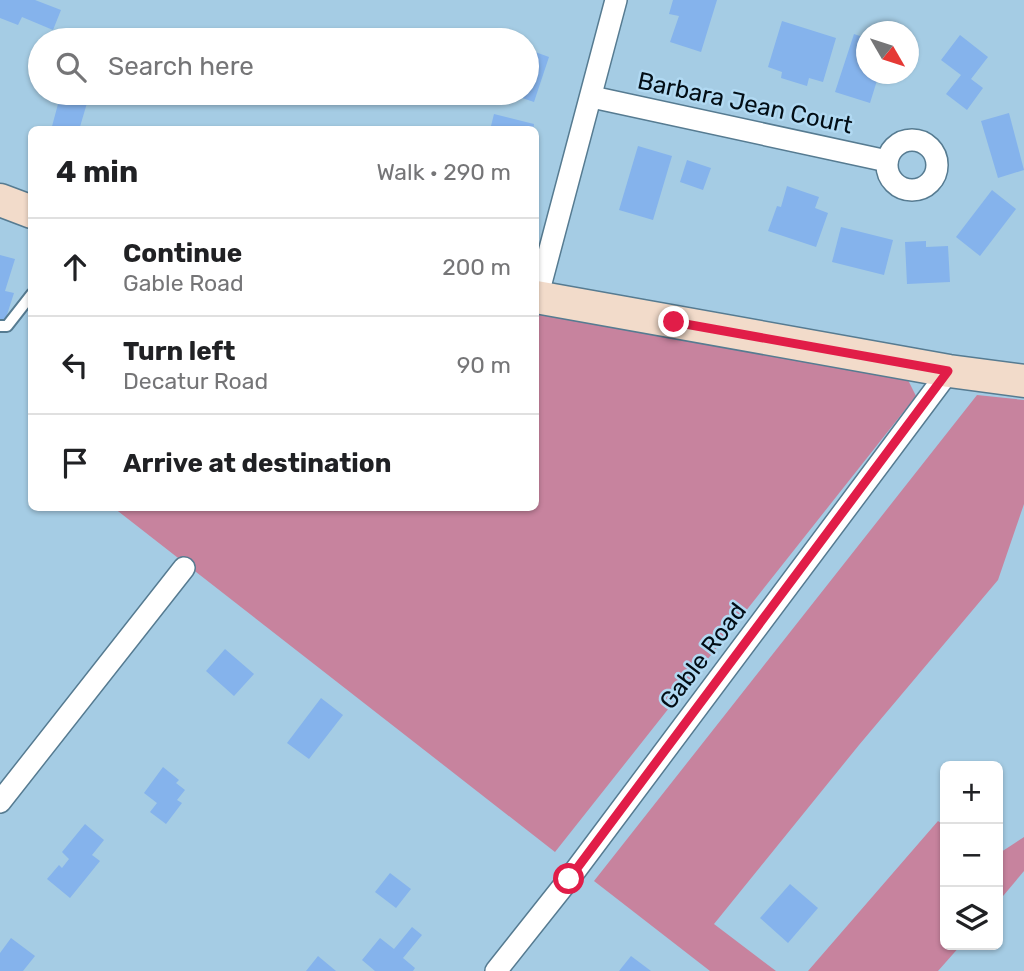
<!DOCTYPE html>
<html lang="en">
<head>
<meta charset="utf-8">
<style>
  :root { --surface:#fff; --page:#f2f2f2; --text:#202124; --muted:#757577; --line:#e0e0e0 }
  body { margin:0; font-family:Rubik,sans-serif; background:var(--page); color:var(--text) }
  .controls { position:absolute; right:21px; bottom:21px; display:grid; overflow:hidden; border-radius:10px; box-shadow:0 2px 5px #0004 }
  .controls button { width:63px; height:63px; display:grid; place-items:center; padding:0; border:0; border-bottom:2px solid var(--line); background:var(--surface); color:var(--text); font:35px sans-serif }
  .compass { position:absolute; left:856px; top:21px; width:63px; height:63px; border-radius:50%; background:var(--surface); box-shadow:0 2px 5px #0004; rotate:129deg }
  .stop { position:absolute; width:21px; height:21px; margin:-16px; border:5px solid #e11d48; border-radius:50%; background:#fff }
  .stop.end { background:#e11d48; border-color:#fff; box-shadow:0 2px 7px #0008 }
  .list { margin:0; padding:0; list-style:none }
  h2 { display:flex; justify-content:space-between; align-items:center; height:91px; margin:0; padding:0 28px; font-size:30px }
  h2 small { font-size:23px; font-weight:400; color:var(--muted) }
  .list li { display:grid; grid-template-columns:46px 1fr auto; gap:21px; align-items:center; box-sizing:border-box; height:98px; padding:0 28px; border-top:2px solid var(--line) }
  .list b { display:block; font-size:26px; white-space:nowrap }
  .list p { margin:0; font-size:23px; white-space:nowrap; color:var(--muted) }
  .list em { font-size:23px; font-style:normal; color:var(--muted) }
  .icon { flex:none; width:38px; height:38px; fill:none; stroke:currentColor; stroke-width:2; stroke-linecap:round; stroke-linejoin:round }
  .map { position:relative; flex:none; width:1024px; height:971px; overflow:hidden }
  .search { position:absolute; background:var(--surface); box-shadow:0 2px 5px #0004; left:28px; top:28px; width:511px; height:77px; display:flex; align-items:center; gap:18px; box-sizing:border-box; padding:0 24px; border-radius:38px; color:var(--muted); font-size:26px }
  .panel { position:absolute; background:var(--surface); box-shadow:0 2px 5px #0004; left:28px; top:126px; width:511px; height:385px; border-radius:10px }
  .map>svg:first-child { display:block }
  .green { fill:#c7839e }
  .building { fill:#85b3ec }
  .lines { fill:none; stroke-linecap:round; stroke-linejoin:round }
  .lane-casing { stroke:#567b91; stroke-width:14 }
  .street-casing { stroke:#567b91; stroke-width:24 }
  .secondary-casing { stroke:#567b91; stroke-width:35 }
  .lane { stroke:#fff; stroke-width:10 }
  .street { stroke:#fff; stroke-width:21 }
  .secondary { stroke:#f2dbca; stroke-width:32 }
  .route { stroke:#e11d48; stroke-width:9 }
  .labels { text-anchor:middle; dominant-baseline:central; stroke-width:5; stroke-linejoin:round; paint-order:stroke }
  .street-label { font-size:24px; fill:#020d15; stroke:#b1d9f2 }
</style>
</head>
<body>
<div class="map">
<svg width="1024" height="971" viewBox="0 0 1024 971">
  <rect width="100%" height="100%" fill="#a5cce4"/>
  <g class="green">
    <polygon points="536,314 908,380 916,396 555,852 114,508 536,508"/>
    <polygon points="977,395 1024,400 1024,504 998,580 859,745 714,924 776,971 710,971 594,881"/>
    <polygon points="938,821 945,826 945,945 961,945 938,971 808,971"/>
    <polygon points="1024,837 1024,871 998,902 998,854"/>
  </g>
  <g class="building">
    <polygon points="0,0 35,0 61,10 53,30 22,17 18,25 0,18"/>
    <polygon points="673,0 717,0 701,52 670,42 679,16 669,14"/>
    <polygon points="782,21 836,38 823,82 809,78 807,86 781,78 782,72 768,67"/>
    <polygon points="854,34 866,38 866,74 879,74 870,103 835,92"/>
    <polygon points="960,35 988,57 971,79 983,88 967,110 946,94 961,75 941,60"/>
    <polygon points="527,49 549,57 534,102 507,93 527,93"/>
    <polygon points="61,93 90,93 79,130 51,130"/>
    <polygon points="147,93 169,93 165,105 145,99"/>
    <polygon points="1009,113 1024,170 998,178 981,121"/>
    <polygon points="494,114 534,124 533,130 490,130"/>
    <polygon points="638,146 672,156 653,220 619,210"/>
    <polygon points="687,160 711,168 703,190 680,182"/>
    <polygon points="787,186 819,197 815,208 828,213 816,247 768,231 777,206 781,207"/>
    <polygon points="992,190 1016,209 980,256 956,237"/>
    <polygon points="841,227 893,240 884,275 832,262"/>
    <polygon points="926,241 926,247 948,246 950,282 907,284 905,242"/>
    <polygon points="0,255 15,259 5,291 14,293 4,324 0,322"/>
    <polygon points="225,649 254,674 234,696 206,671"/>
    <polygon points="321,698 343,715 309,759 287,743"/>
    <polygon points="163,767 179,780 176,783 185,790 177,800 182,803 166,824 150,812 157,803 144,793"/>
    <polygon points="85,824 104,840 92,855 100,861 70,898 47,879 59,865 62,868 69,859 62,852"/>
    <polygon points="390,873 411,889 396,908 375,892"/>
    <polygon points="790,884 818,908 788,943 760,918"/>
    <polygon points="412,927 422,935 403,958 415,968 413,971 375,971 362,960 380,938 394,949"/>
    <polygon points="11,938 35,956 23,971 0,971 0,953"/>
    <polygon points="318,956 336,971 306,971"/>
    <polygon points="631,956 651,971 619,971"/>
  </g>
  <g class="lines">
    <defs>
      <polyline id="lane" points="0,326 7,326 32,294"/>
      <g id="street">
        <polyline points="592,97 887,161"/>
        <circle cx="912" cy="165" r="25"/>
        <polyline points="537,298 616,0"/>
        <polyline points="0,802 184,568"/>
        <polyline points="496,971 569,879 949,371"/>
      </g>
      <g id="secondary">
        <polyline points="0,200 32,212"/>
        <polyline points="536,297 949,371 1024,381"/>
      </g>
    </defs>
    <use href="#lane" class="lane-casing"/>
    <use href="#street" class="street-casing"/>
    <use href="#secondary" class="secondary-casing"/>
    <use href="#lane" class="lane"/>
    <use href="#street" class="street"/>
    <use href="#secondary" class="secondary"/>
  </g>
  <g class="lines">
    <polyline class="route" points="569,879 948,371 674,322"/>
  </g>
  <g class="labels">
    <g class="street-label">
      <text transform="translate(745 103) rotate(12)">Barbara Jean Court</text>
      <text transform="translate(703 656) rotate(-53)">Gable Road</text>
    </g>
  </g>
</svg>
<div class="controls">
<button>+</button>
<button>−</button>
<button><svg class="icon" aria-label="layers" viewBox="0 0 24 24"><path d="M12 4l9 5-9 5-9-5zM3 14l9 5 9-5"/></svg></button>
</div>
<svg class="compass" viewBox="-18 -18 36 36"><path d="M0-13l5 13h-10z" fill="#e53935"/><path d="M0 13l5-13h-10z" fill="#757577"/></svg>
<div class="stop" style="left:569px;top:879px"></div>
<div class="stop end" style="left:674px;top:322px"></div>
<div class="search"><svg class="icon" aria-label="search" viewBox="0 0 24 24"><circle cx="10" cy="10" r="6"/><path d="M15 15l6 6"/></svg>Search here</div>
<section class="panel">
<h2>4 min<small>Walk · 290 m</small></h2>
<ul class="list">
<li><svg class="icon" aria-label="ahead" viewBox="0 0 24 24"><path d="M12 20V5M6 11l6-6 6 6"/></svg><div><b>Continue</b><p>Gable Road</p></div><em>200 m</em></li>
<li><svg class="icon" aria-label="left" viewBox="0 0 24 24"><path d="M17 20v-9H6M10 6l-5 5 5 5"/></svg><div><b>Turn left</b><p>Decatur Road</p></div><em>90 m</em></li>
<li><svg class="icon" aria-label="arrive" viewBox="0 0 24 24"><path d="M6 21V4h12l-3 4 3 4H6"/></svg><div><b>Arrive at destination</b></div></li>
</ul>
</section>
</div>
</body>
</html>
